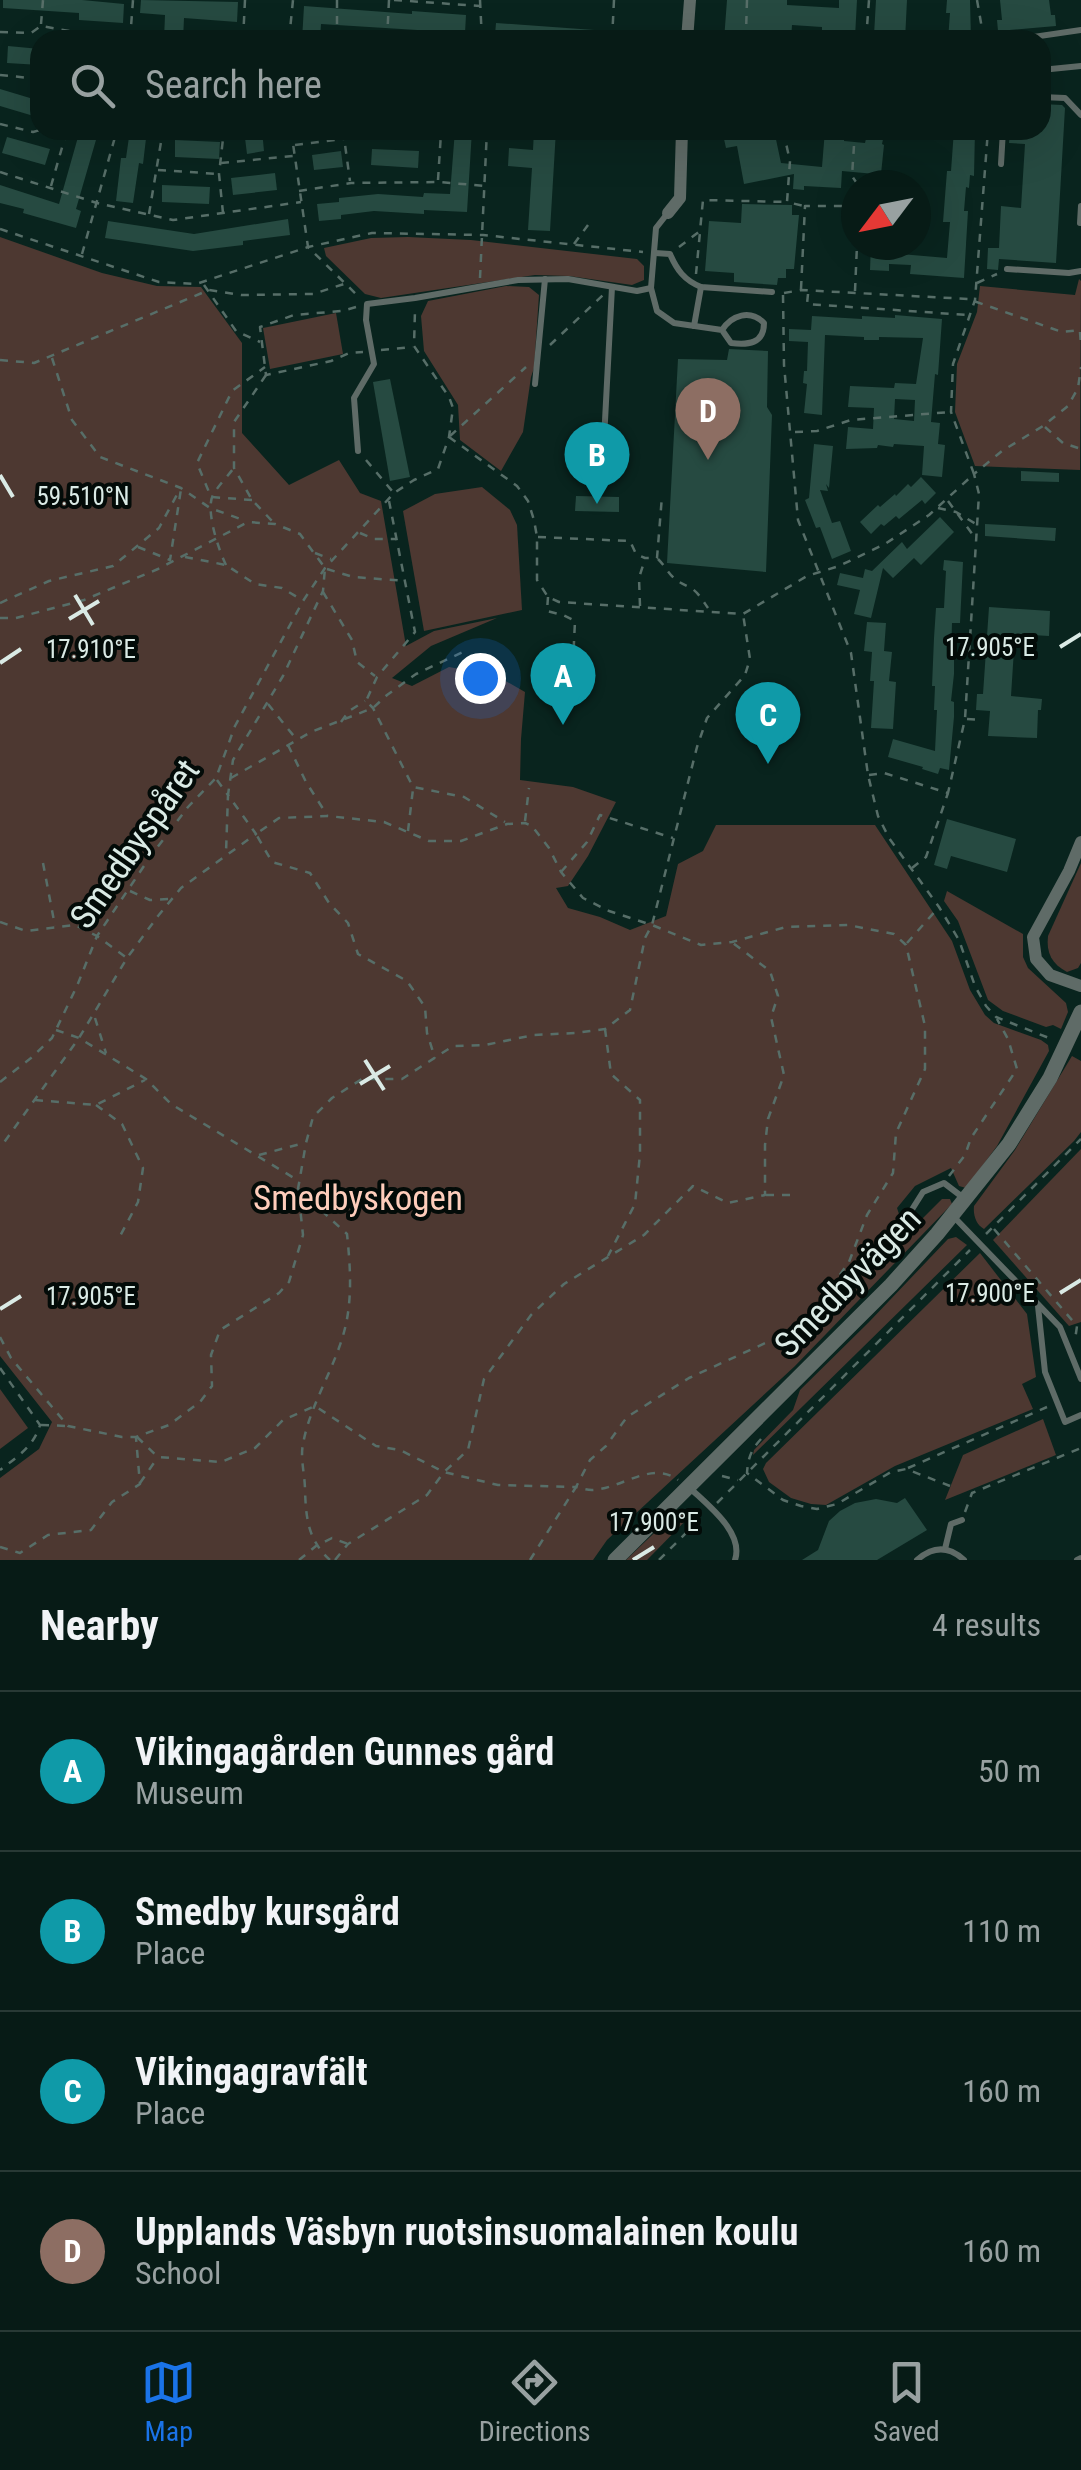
<!DOCTYPE html>
<html lang="en">
<head>
<meta charset="utf-8">
<style>
  :root { --surface:#071b16; --page:#10241f; --text:#f1f3f6; --muted:#98a1a1; --line:#283935; --accent:#1a73e8 }
  body { margin:0; font-family:"Roboto Condensed",sans-serif; background:var(--page); color:var(--text) }
  .compass { position:absolute; left:841px; top:170px; width:90px; height:90px; border-radius:50%; background:var(--surface); box-shadow:0 10px 40px #0002; rotate:238deg }
  .you { position:absolute; left:480px; top:678px; width:35px; height:35px; margin:-25px; border:8px solid #fff; border-radius:50%; background:#1a73e8; box-shadow:0 0 0 15px #1a73e833 }
  .badge { display:grid; place-items:center; width:65px; height:65px; border-radius:50%; background:var(--accent); color:#fff; font-size:32px; font-weight:700 }
  .pin { position:absolute; translate:-50% -82px; filter:drop-shadow(0 2px 5px #0008) }
  .pin::after { content:''; position:absolute; top:52px; width:35px; height:30px; background:inherit; clip-path:polygon(0 0,100% 0,50% 100%) }
  .list { margin:0; padding:0; list-style:none }
  h2 { display:flex; justify-content:space-between; align-items:center; height:130px; margin:0; padding:0 40px; font-size:42px }
  h2 small { font-size:32px; font-weight:400; color:var(--muted) }
  .list li { display:grid; grid-template-columns:65px 1fr auto; gap:30px; align-items:center; box-sizing:border-box; height:160px; padding:0 40px; border-top:2px solid var(--line) }
  .list b { display:block; font-size:38px; white-space:nowrap }
  .list p { margin:0; font-size:32px; white-space:nowrap; color:var(--muted) }
  .list em { font-size:32px; font-style:normal; color:var(--muted) }
  .icon { flex:none; width:55px; height:55px; fill:none; stroke:currentColor; stroke-width:2; stroke-linecap:round; stroke-linejoin:round }
  .map { position:relative; flex:none; width:1081px; height:1560px; overflow:hidden }
  .search { position:absolute; background:var(--surface); box-shadow:0 10px 40px #0002; left:30px; right:30px; top:30px; height:110px; display:flex; align-items:center; gap:25px; box-sizing:border-box; padding:0 35px; border-radius:30px; color:var(--muted); font-size:38px }
  .sheet { height:770px; background:var(--surface) }
  nav { display:flex; justify-content:space-around; align-items:center; box-sizing:border-box; height:140px; border-top:2px solid var(--line); background:var(--surface); font-size:28px; color:var(--muted) }
  nav a { display:grid; justify-items:center; gap:5px }
  nav .on { color:var(--accent) }
  .map>svg:first-child { display:block }
  .green { fill:#4d3831 }
  .building { fill:#264a41; fill-rule:evenodd }
  .lines { fill:none; stroke-linecap:round; stroke-linejoin:round }
  .path { stroke:#576e68; stroke-width:2.5; stroke-dasharray:8 8; stroke-linecap:butt }
  .service { stroke:#5f6b67; stroke-width:6 }
  .minor { stroke:#5f6b67; stroke-width:12 }
  .tertiary { stroke:#5f6b67; stroke-width:15 }
  .ticks { fill:none; stroke:#daeae5; stroke-width:4 }
  .labels { text-anchor:middle; dominant-baseline:central; stroke-width:8; stroke-linejoin:round; paint-order:stroke }
  .street-label { font-size:35px; fill:#daeae5; stroke:#030b08 }
  .park-label { font-size:35px; fill:#fecdbb; stroke:#030b08 }
  .ticks-label { font-size:25px; text-anchor:middle; fill:#daeae5; stroke:#030b08; stroke-width:8; stroke-linejoin:round; paint-order:stroke }
</style>
</head>
<body>
<div class="map">
<svg width="1081" height="1560" viewBox="0 0 1081 1560">
  <rect width="100%" height="100%" fill="#09241e"/>
  <g class="green">
    <polygon points="0,237 102,273 157,286 201,287 242,343 242,433 289,485 339,460 360,493 381,501 406,646 434,631 497,618 431,646 392,678 412,686 449,667 495,675 525,692 521,739 520,780 573,787 616,802 588,856 568,886 556,888 568,908 600,917 630,930 666,916 678,864 703,851 716,825 875,825 952,941 970,990 985,1015 994,1023 1041,1040 1048,1045 1049,1051 997,1146 966,1188 959,1186 951,1168 915,1186 897,1208 906,1235 942,1199 950,1199 952,1204 795,1366 607,1540 593,1560 0,1560 0,1478 39,1449 52,1422 0,1356"/>
    <polygon points="408,237 471,240 637,259 644,266 644,280 632,285 569,276 535,275 381,298 365,294 326,256 324,248 371,238"/>
    <polygon points="1079,279 1081,281 1080,470 975,466 955,412 957,364 977,312 980,286 1075,295"/>
    <polygon points="506,286 529,287 539,295 534,368 531,377 523,432 501,471 460,440 458,405 424,351 421,316 428,301"/>
    <polygon points="336,313 343,354 270,369 263,328"/>
    <polygon points="482,487 510,510 517,525 522,610 424,631 403,511 435,494"/>
    <path d="M1081 863V963L1078 968 1067 972C1052 964 1046 953 1048 936Z"/>
    <polygon points="947,891 1023,934 1023,957 1028,968 1066,1003 1068,1012 1061,1029 1053,1025 1046,1027 1003,1011 988,1000 958,921 944,901"/>
    <path d="M1072 1056 1081 1061V1132L1074 1141 984 1229C976 1225 973 1215 974 1206L1015 1150Z"/>
    <polygon points="1081,1149 1081,1322 1069,1326 993,1240"/>
    <polygon points="956,1237 967,1245 753,1455 754,1450 793,1410 800,1390 869,1322 948,1239"/>
    <polygon points="980,1253 1027,1314 1036,1377 1022,1384 1033,1409 895,1466 826,1505 811,1504 791,1498 769,1482 763,1469 766,1463"/>
    <polygon points="0,1389 28,1428 0,1449"/>
    <polygon points="1043,1419 1056,1455 945,1500 963,1455"/>
    <polygon points="685,1510 695,1511 647,1560 626,1560 673,1515"/>
  </g>
  <g class="building">
    <polygon points="3,0 82,0 124,4 123,23 79,20 79,13 3,8"/>
    <polygon points="141,0 238,2 237,22 184,18 183,40 164,40 165,15 140,13"/>
    <polygon points="727,0 787,0 787,5 839,8 839,0 857,0 855,37 837,36 838,31 822,30 822,27 792,25 791,40 724,40"/>
    <polygon points="876,0 907,0 905,40 880,40 880,36 874,35"/>
    <polygon points="947,0 970,0 971,40 948,40 950,13 946,13"/>
    <polygon points="1000,0 1049,0 1051,15 1055,15 1056,26 998,31 997,20 1002,20"/>
    <polygon points="304,6 412,14 412,11 466,15 465,33 321,24 320,40 302,40"/>
    <polygon points="496,23 608,31 607,40 495,35"/>
    <polygon points="8,46 40,49 40,65 7,63"/>
    <polygon points="0,89 40,101 37,117 0,106"/>
    <polygon points="1041,104 1062,105 1065,108 1056,263 999,259 998,270 987,269 988,248 999,248 1001,206 1021,208 1025,144 1009,143 1010,130 1041,130"/>
    <polygon points="80,130 98,133 76,209 81,211 76,228 23,213 24,209 0,203 0,185 59,204"/>
    <polygon points="130,130 147,130 143,164 139,163 133,203 116,201 121,158 126,158"/>
    <polygon points="244,130 262,130 264,151 247,154"/>
    <polygon points="455,130 472,130 467,212 424,210 424,214 374,211 341,215 341,219 319,221 317,204 339,202 339,198 378,194 423,197 424,193 450,194"/>
    <polygon points="534,130 556,130 550,231 528,230 532,168 508,166 509,148 533,150"/>
    <polygon points="722,130 774,130 781,163 822,167 825,130 845,130 844,141 865,143 868,130 885,130 882,144 884,145 881,174 894,175 893,185 874,185 875,174 842,171 841,188 804,186 804,190 793,189 794,174 744,184 737,146 726,148"/>
    <polygon points="954,130 975,130 974,176 970,175 969,188 966,187 964,211 968,211 964,278 910,274 911,265 889,264 889,271 870,270 871,245 890,245 889,253 947,258 950,222 943,222 947,171 951,171"/>
    <polygon points="7,137 50,149 45,165 2,153"/>
    <polygon points="175,140 220,142 219,159 175,157"/>
    <polygon points="372,149 419,151 418,168 371,165"/>
    <polygon points="341,151 343,167 314,170 312,155"/>
    <polygon points="275,173 277,190 233,195 231,178"/>
    <polygon points="162,185 210,187 209,204 162,202"/>
    <polygon points="742,204 792,205 792,215 799,215 794,269 786,269 786,278 778,278 777,285 734,282 734,273 705,271 709,221 741,223"/>
    <polygon points="288,219 290,235 243,241 243,245 193,251 105,238 108,221 194,234"/>
    <path d="M895 315 942 319 938 375 935 374 931 422 940 423 938 444 945 445 942 477 922 475 924 446 894 444 893 447 878 445 877 448 846 449 848 427 873 429 874 408 848 407 850 386 894 388 895 383 916 384 923 338 879 337V340H864V337L825 335 822 415 804 413 807 384 803 383 804 371H807L808 342 789 341V329L811 330 812 316 862 319V316L895 318ZM895 399 915 400 914 421 894 419Z"/>
    <polygon points="729,349 768,351 767,407 772,415 766,572 667,563 678,359 727,360"/>
    <polygon points="390,379 410,477 390,481 373,382"/>
    <polygon points="814,444 833,446 829,488 826,484 828,491 820,490 832,523 840,521 851,551 832,559 820,527 816,528 805,500 809,498"/>
    <polygon points="1021,471 1059,473 1059,482 1021,481"/>
    <polygon points="921,477 936,493 925,504 922,500 899,519 896,516 884,526 881,524 871,534 860,522 878,505 880,507 895,494 896,496 908,484 911,487"/>
    <polygon points="576,496 619,497 619,512 575,511"/>
    <polygon points="940,517 954,532 921,565 914,558 893,578 883,568 871,618 854,614 860,590 837,585 840,573 863,578 865,569 872,571 902,542 907,549"/>
    <polygon points="985,524 1056,528 1055,541 985,536"/>
    <polygon points="944,560 963,562 960,623 952,623 951,657 954,657 954,674 951,701 954,702 954,717 949,770 940,768 938,774 922,769 923,767 888,757 893,739 935,751 937,710 934,710 935,686 932,686 934,638 936,608 944,608 946,571 943,570"/>
    <polygon points="989,607 1050,611 1049,636 1015,634 1011,696 1042,699 1041,710 1038,710 1037,738 988,736 990,711 976,710 977,694 983,694"/>
    <polygon points="867,622 886,623 884,651 892,652 889,681 896,682 893,729 871,728 874,681 870,681 872,652 864,651"/>
    <polygon points="947,819 1016,839 1007,872 951,856 947,869 934,865"/>
    <polygon points="905,1498 927,1530 877,1560 802,1560 818,1550 829,1521 840,1511 855,1503 876,1499 897,1503"/>
  </g>
  <g class="lines">
    <g class="path">
      <polyline points="394,0 480,6"/>
      <polyline points="480,0 482,40"/>
      <polyline points="747,0 746,32 805,40"/>
      <polyline points="977,0 984,40"/>
      <polyline points="41,24 43,0"/>
      <polyline points="0,32 31,33 41,26 120,40"/>
      <polyline points="61,40 61,28"/>
      <polyline points="130,40 133,0"/>
      <polyline points="243,40 245,0"/>
      <polyline points="289,40 293,0"/>
      <polyline points="337,40 337,0"/>
      <polyline points="387,40 389,0"/>
      <polyline points="612,40 614,0"/>
      <polyline points="712,40 713,33 736,36 745,32"/>
      <polyline points="866,40 869,0"/>
      <polyline points="0,75 40,79"/>
      <polyline points="0,124 33,132 40,130"/>
      <polyline points="49,130 64,134"/>
      <polyline points="93,130 114,135"/>
      <polyline points="291,130 308,247 358,296"/>
      <polyline points="343,130 350,181"/>
      <polyline points="783,130 790,161 787,202 804,206"/>
      <polyline points="855,130 852,176 858,185"/>
      <polyline points="295,145 382,134 397,137 441,131"/>
      <polyline points="221,163 293,156"/>
      <polyline points="158,170 219,174"/>
      <polyline points="0,172 97,203 173,220 301,202"/>
      <polyline points="438,180 441,133"/>
      <polyline points="51,186 67,130"/>
      <polyline points="299,191 351,183 438,182 486,186"/>
      <polyline points="223,213 219,174 224,130"/>
      <polyline points="149,214 163,130"/>
      <polyline points="0,229 159,282 196,284 308,247 372,233 483,235 643,252"/>
      <polyline points="574,244 588,225"/>
      <polyline points="679,247 700,231 703,200 787,202"/>
      <polyline points="82,254 117,130"/>
      <polyline points="696,274 700,232"/>
      <polyline points="480,278 487,130"/>
      <polyline points="977,283 997,274"/>
      <polyline points="204,285 236,331 260,342"/>
      <polyline points="801,289 805,206 856,206"/>
      <polyline points="855,291 857,245"/>
      <polyline points="784,293 801,290 968,299 1062,332 1081,330"/>
      <polyline points="808,294 807,304 968,315"/>
      <polyline points="783,295 784,365 798,520 851,653 868,775 878,816 889,838 939,907 959,940 975,986 986,1006 996,1017 1054,1040"/>
      <polyline points="356,307 342,311 294,315 260,327 266,375 331,361 349,353 363,352"/>
      <polyline points="1080,332 1081,346"/>
      <polyline points="550,345 603,295"/>
      <polyline points="381,350 413,347"/>
      <polyline points="52,358 72,420 100,457 181,488 210,508 246,521"/>
      <polyline points="0,360 34,363 209,290 241,295 313,294 344,284"/>
      <polyline points="266,375 234,422 234,468 252,500 274,523"/>
      <polyline points="1045,427 1063,443 1081,449"/>
      <polyline points="795,432 817,431 851,420 950,412"/>
      <polyline points="450,436 526,367"/>
      <polyline points="449,437 517,486 528,501 534,520 537,537 537,580 548,597 559,602 743,614 807,576 839,566 885,544 929,515 974,474 951,412 953,364 975,300 988,130"/>
      <polyline points="366,460 393,492"/>
      <polyline points="252,500 211,497 197,463 232,391 265,367"/>
      <polyline points="389,501 415,632 377,677 366,701 373,708 413,787 464,797 505,822"/>
      <polyline points="948,501 976,539"/>
      <polyline points="938,508 956,512 976,524"/>
      <polyline points="360,533 374,539 396,539"/>
      <polyline points="538,537 630,541 636,554 645,558 657,558 662,496"/>
      <polyline points="138,547 170,560 181,489"/>
      <polyline points="315,553 331,559"/>
      <polyline points="185,557 226,565 255,584 282,588 302,600"/>
      <path d="M658 559C665 566 668 573 675 579 680 583 685 585 691 588 698 592 703 601 708 608"/>
      <path d="M226 565C219 551 205 510 213 495 218 486 227 477 233 469"/>
      <polyline points="327,569 353,577 406,581"/>
      <polyline points="323,592 352,640 357,662 375,676"/>
      <polyline points="548,597 547,611 563,615 575,621 572,683 576,699"/>
      <polyline points="0,603 49,581 113,566 159,528 180,489"/>
      <polyline points="640,606 639,578 645,559"/>
      <polyline points="0,618 16,618 84,600 158,569 248,522 275,524 300,534 325,568 323,591 283,676 233,760 228,795 256,834 181,888 158,916 127,958 79,1038 0,1148"/>
      <polyline points="268,704 297,740"/>
      <polyline points="967,719 980,720"/>
      <polyline points="341,722 349,711 365,701"/>
      <polyline points="288,745 306,782 327,815"/>
      <polyline points="869,775 884,773 948,793 965,719 979,494 974,474 1002,451 1043,426 1068,406 1078,388 1081,367"/>
      <polyline points="231,778 311,732 373,708 387,695 416,674 465,651"/>
      <polyline points="217,780 228,795 226,853"/>
      <polyline points="525,821 529,788"/>
      <polyline points="408,831 413,789"/>
      <polyline points="43,863 55,926"/>
      <polyline points="912,868 926,857 948,793"/>
      <polyline points="561,872 587,842 600,815 673,838"/>
      <polyline points="130,891 150,900 170,899"/>
      <polyline points="0,922 26,931 75,925 97,936 127,958"/>
      <polyline points="907,943 938,908"/>
      <polyline points="95,1018 106,1053"/>
      <polyline points="605,1029 611,1074 640,1100 640,1154 635,1204 608,1256"/>
      <polyline points="56,1030 79,1038 146,1079 171,1104 299,1181"/>
      <polyline points="0,1082 31,1058 52,1038 77,986 97,936 150,857 188,807 216,778 235,726 303,601 325,568 394,493 414,480 438,469 449,437 453,408 449,397 414,346 415,310"/>
      <polyline points="35,1100 96,1105 145,1080"/>
      <polyline points="96,1105 122,1124 143,1168 138,1202 118,1240"/>
      <polyline points="259,1155 304,1143"/>
      <polyline points="949,1176 965,1155 971,1138 1017,1069 1008,1039 997,1019"/>
      <path d="M298 1189 347 1234C350 1263 352 1291 347 1319 339 1363 311 1400 303 1444 300 1458 305 1475 305 1490 306 1519 308 1540 330 1560"/>
      <polyline points="766,1195 798,1195"/>
      <polyline points="994,1229 1077,1326 1075,1340"/>
      <polyline points="986,1234 1081,1139"/>
      <polyline points="0,1337 11,1358 68,1426 122,1437 136,1437 169,1425 200,1402 212,1386 211,1355 220,1330 279,1293 289,1282 303,1235 298,1189 306,1143 313,1117 332,1098 362,1079 402,1079 453,1046 485,1045 534,1035 576,1033 605,1029 630,1010 645,938 652,925 697,747 707,718 745,675 750,659 743,614"/>
      <path d="M0 1368 40 1425C34 1446 17 1457 0 1470"/>
      <polyline points="41,1425 68,1426"/>
      <polyline points="137,1437 158,1457 221,1462 255,1448 283,1420 315,1406 376,1446 400,1450 444,1472 468,1450 484,1379 531,1315 564,1284 644,1235 693,1186 728,1203 765,1195 765,1145 768,1119 784,1075 771,1017 778,996 770,971 733,943"/>
      <path d="M761 1439C751 1450 748 1458 747 1473L783 1500 801 1506 817 1509 837 1504 891 1472 906 1469 950 1486"/>
      <polyline points="908,1468 1047,1407"/>
      <polyline points="722,1476 738,1480"/>
      <polyline points="140,1483 158,1457"/>
      <polyline points="717,1503 970,1250"/>
      <polyline points="965,1512 972,1493 1081,1448"/>
      <polyline points="0,1547 20,1553 48,1535 91,1530 112,1502 140,1484 136,1438"/>
      <polyline points="299,1560 316,1546 332,1538 348,1544"/>
      <polyline points="335,1560 348,1544 427,1495 444,1472 498,1485 576,1487 590,1460 606,1446 627,1417 689,1378 796,1329 819,1304 849,1262 867,1215 893,1173 896,1133 925,1069 925,1026 906,945 894,934 848,925 786,927 732,942 701,945 652,925 609,911 583,898 561,872 549,848 532,826 525,823 507,824 461,841 429,841 384,822 328,816 279,818 256,834 272,862 310,873 329,903 348,923 358,954 407,981 425,1007 427,1033 435,1058"/>
      <path d="M530 1560 576 1487C581 1488 586 1490 592 1490 621 1489 652 1460 678 1480"/>
      <polyline points="659,1560 704,1515"/>
    </g>
    <g class="service">
      <polyline points="1013,40 1081,30"/>
      <polyline points="1041,70 1081,66"/>
      <polyline points="1041,97 1065,98 1081,115"/>
      <polyline points="1001,164 1003,130"/>
      <polyline points="1080,223 1081,206"/>
      <path d="M655 253 670 254C677 270 684 280 701 287L772 292"/>
      <polyline points="1007,269 1069,273 1081,271"/>
      <path d="M651 288 657 311 674 323 722 330 731 343C748 345 764 344 764 323 750 309 732 315 722 330"/>
      <polyline points="694,326 701,287"/>
      <polyline points="535,384 545,279"/>
      <polyline points="358,451 354,398 374,364 366,320 367,304 415,298 518,280 568,279 637,291 651,288 656,228 667,214"/>
      <polyline points="602,478 612,287"/>
      <polyline points="954,1217 1060,1327 1081,1379"/>
      <polyline points="906,1219 923,1192 944,1183 965,1199"/>
      <polyline points="1038,1306 1045,1372 1065,1422 1081,1415"/>
      <path d="M691 1489C709 1506 744 1533 735 1560"/>
      <polyline points="945,1549 951,1524 962,1520"/>
      <path d="M917 1560C933 1546 949 1546 964 1560"/>
      <polyline points="1077,1560 1081,1558"/>
    </g>
    <g class="minor">
      <polyline points="687,40 690,0"/>
      <polyline points="668,213 680,198 682,130"/>
      <polyline points="1081,842 1069,871 1033,937 1036,959 1050,975 1081,986"/>
    </g>
    <polyline class="tertiary" points="615,1560 891,1285 937,1234 1009,1144 1050,1078 1081,1012"/>
  </g>
  <path class="ticks" d="M0 475 13 497M75 595 93 625M69 619 99 601M1060 647 1081 634M0 663 21 649M365 1060 384 1090M360 1084 390 1066M1060 1293 1081 1280M0 1309 21 1296M633 1560 654 1547"/>
  <g class="labels">
    <g class="street-label">
      <text transform="translate(135 844) rotate(-55)">Smedbyspåret</text>
      <text transform="translate(848 1282) rotate(-46)">Smedbyvägen</text>
    </g>
    <g class="park-label">
      <text x="358" y="1198">Smedbyskogen</text>
    </g>
  </g>
  <g class="ticks-label">
    <text x="83" y="505">59.510°N</text>
    <text x="990" y="656">17.905°E</text>
    <text x="91" y="658">17.910°E</text>
    <text x="990" y="1302">17.900°E</text>
    <text x="91" y="1305">17.905°E</text>
    <text x="654" y="1531">17.900°E</text>
  </g>
</svg>
<svg class="compass" viewBox="-18 -18 36 36"><path d="M0-13l5 13h-10z" fill="#e53935"/><path d="M0 13l5-13h-10z" fill="#98a1a1"/></svg>
<div class="you"></div>
<div class="pin badge" style="left:563px;top:725px;background:#0f9aa8">A</div>
<div class="pin badge" style="left:597px;top:504px;background:#0f9aa8">B</div>
<div class="pin badge" style="left:768px;top:764px;background:#0f9aa8">C</div>
<div class="pin badge" style="left:708px;top:460px;background:#8d6e63">D</div>
<div class="search"><svg class="icon" aria-label="search" viewBox="0 0 24 24"><circle cx="10" cy="10" r="6"/><path d="M15 15l6 6"/></svg>Search here</div>
</div>
<section class="sheet">
<h2>Nearby<small>4 results</small></h2>
<ul class="list">
<li><span class="badge" style="background:#0f9aa8">A</span><div><b>Vikingagården Gunnes gård</b><p>Museum</p></div><em>50 m</em></li>
<li><span class="badge" style="background:#0f9aa8">B</span><div><b>Smedby kursgård</b><p>Place</p></div><em>110 m</em></li>
<li><span class="badge" style="background:#0f9aa8">C</span><div><b>Vikingagravfält</b><p>Place</p></div><em>160 m</em></li>
<li><span class="badge" style="background:#8d6e63">D</span><div><b>Upplands Väsbyn ruotsinsuomalainen koulu</b><p>School</p></div><em>160 m</em></li>
</ul>
</section>
<nav>
<a class="on"><svg class="icon" aria-label="map" viewBox="0 0 24 24"><path d="M3 6l6-2 6 2 6-2v14l-6 2-6-2-6 2zM9 4v14M15 6v14"/></svg>Map</a>
<a><svg class="icon" aria-label="directions" viewBox="0 0 24 24"><path d="M12 3l9 9-9 9-9-9zM9 14v-3h6M13 9l2 2-2 2"/></svg>Directions</a>
<a><svg class="icon" aria-label="saved" viewBox="0 0 24 24"><path d="M7 4h10v16l-5-4-5 4z"/></svg>Saved</a>
</nav>
</body>
</html>
